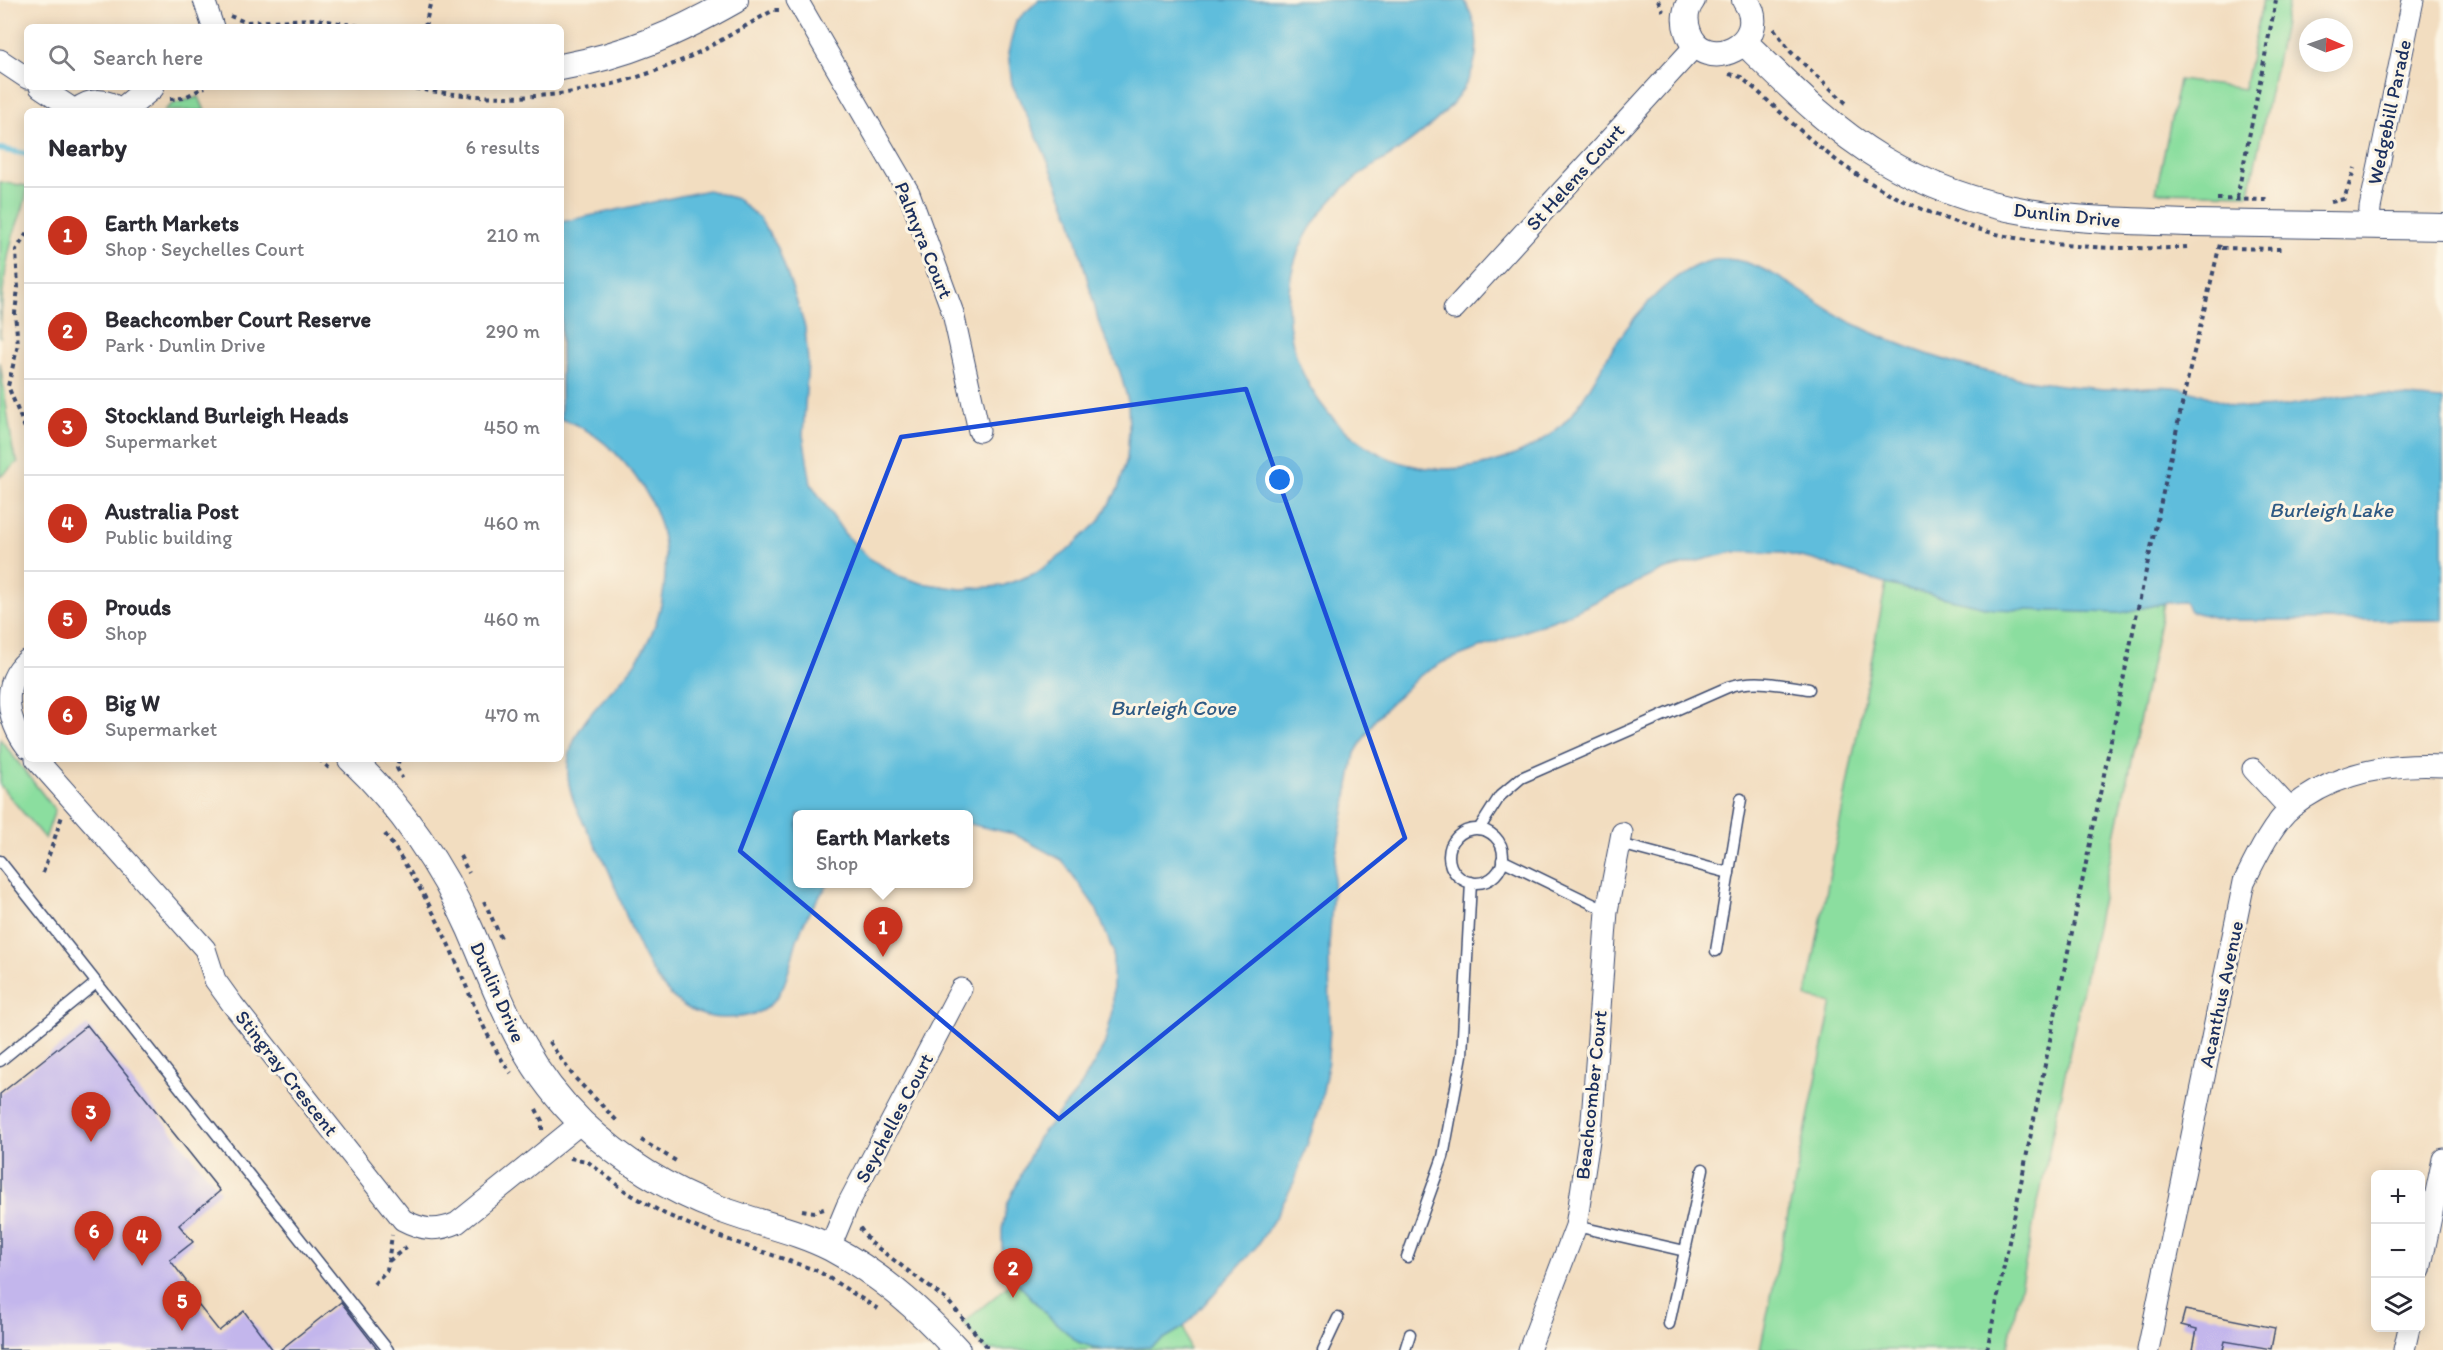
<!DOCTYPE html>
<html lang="en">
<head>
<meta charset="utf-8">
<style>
  :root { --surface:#fff; --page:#f7f7f7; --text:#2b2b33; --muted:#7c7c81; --line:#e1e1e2; --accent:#c8321e }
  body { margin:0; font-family:Itim,sans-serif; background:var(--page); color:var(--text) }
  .controls { position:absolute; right:18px; bottom:18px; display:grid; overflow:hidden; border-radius:9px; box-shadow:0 3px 15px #0003 }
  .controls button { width:54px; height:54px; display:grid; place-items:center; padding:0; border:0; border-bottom:2px solid var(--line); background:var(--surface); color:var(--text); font:30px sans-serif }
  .compass { position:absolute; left:2299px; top:18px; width:54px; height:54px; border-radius:50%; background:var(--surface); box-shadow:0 3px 15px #0003; rotate:92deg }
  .you { position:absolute; left:1280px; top:480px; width:21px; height:21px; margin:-15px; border:4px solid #fff; border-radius:50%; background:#1a73e8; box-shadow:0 0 0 9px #1a73e833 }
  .badge { display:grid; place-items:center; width:39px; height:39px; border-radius:50%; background:var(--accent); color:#fff; font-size:20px; font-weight:700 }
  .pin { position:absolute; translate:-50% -50px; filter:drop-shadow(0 2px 3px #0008) }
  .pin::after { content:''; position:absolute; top:32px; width:21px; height:18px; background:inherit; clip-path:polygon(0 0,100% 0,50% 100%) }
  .popup { position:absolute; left:793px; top:810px; width:180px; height:78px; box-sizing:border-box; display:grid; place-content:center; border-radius:9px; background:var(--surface); filter:drop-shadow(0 2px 4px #0005); font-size:20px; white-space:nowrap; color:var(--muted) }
  .popup b { font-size:22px; color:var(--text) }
  .popup::after { content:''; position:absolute; left:50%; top:100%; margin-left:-12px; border:12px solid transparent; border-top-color:var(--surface) }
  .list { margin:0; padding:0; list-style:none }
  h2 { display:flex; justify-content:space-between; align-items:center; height:78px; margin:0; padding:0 24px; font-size:26px }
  h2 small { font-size:20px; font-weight:400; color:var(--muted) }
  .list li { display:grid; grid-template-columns:39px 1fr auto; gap:18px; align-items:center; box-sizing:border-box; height:96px; padding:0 24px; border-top:2px solid var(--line) }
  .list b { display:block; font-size:22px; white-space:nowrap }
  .list p { margin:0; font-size:20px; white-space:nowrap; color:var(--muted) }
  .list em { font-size:20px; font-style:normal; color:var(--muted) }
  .icon { flex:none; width:33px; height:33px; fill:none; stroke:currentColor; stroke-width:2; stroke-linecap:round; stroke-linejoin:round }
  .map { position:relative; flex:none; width:2443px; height:1350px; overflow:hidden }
  .search { position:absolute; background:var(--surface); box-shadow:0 3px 15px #0003; left:24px; top:24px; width:540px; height:66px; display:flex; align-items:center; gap:15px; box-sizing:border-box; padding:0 21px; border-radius:9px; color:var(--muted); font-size:22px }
  .panel { position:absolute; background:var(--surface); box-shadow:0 3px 15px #0003; left:24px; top:108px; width:540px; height:654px; border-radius:9px }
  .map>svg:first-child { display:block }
  .green { fill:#8bde9f; stroke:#53867e; stroke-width:1.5 }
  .water { fill:#5ebddc; stroke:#3c769d; stroke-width:1.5 }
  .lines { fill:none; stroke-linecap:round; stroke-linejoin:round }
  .stream { stroke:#5ebddc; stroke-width:6 }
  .building { fill:#c3b6ec }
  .service-casing { stroke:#3b496d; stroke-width:13 }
  .minor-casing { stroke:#3b496d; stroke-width:23 }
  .tertiary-casing { stroke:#3b496d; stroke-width:28 }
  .path { stroke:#3b496d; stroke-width:4; stroke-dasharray:4.5 4.5; stroke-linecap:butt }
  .service { stroke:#fff; stroke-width:10 }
  .minor { stroke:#fff; stroke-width:21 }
  .tertiary { stroke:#fff; stroke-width:26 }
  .marked { fill:none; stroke:#1d4ed8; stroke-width:4.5; stroke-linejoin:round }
  .labels { text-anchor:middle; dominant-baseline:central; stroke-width:6; stroke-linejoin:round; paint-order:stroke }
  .street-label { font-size:20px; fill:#1b2f5e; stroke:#fcf5e5 }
  .water-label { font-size:21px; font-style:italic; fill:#2f5a84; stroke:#fcf5e5 }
</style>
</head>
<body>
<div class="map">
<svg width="2443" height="1350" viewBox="0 0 2443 1350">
  <rect width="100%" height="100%" fill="#fcf5e5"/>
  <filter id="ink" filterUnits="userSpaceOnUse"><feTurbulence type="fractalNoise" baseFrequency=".0167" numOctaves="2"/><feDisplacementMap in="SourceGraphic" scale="12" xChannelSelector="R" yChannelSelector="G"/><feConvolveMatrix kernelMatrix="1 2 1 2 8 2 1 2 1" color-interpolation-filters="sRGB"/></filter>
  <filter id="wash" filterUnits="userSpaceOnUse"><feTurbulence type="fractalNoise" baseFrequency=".008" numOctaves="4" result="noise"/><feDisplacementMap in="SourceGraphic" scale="24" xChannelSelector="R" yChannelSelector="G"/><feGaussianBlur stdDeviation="1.35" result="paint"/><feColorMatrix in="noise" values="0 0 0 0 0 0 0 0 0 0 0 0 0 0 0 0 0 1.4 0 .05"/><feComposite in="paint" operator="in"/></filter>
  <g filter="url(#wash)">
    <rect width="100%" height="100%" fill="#f2ddc0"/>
    <g class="green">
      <polygon points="2263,0 2289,0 2249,194 2156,192 2179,80 2244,89"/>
      <polygon points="199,97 205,111 164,111 172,104"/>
      <path d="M0 182 27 186C27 204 18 219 13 236 4 269 1 304 0 338Z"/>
      <polygon points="0,362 13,450 18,462 0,477"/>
      <polygon points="1886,584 1994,609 2120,613 2164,603 2007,1350 1760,1350 1832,1003 1806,997"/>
      <polygon points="0,739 55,810 45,839 0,785"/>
      <polygon points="1015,1280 1048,1316 1078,1342 1102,1350 986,1350 963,1323"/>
      <polygon points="1184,1327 1189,1350 1108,1350 1150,1347"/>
    </g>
    <path class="water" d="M1039 0H1464L1466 3C1500 69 1448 116 1396 152 1379 163 1359 173 1345 187 1319 211 1298 241 1291 276 1283 320 1293 365 1319 401 1342 434 1379 460 1419 467 1473 475 1535 457 1571 415 1588 394 1599 370 1613 348 1635 313 1681 258 1726 259 1767 260 1813 303 1850 322 1898 346 1955 365 2008 376 2038 383 2073 387 2104 389 2127 390 2151 385 2174 387 2198 389 2218 404 2241 407 2279 411 2318 398 2355 395 2384 393 2414 398 2443 400V620H2224L2190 611 2185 602 2164 603 2120 613 1994 609 1886 584 1814 560 1782 553 1733 552 1663 570 1565 616 1443 662 1419 676 1376 718 1355 753 1335 860 1329 946 1330 1029 1327 1070 1320 1107 1295 1180 1278 1213 1257 1246 1184 1327 1150 1347 1102 1350 1078 1342 1048 1316 1015 1280 1002 1250V1229L1007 1205 1038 1138 1079 1089 1104 1046 1113 1011V951L1096 908 1062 860 1014 834 969 824 968 814H798V884H829C815 900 804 919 797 940 789 965 787 998 761 1011 749 1017 737 1018 725 1018 652 1019 631 922 608 869 592 834 561 797 569 757 576 718 613 694 635 663 670 613 677 542 644 489 624 458 597 430 561 419V222L708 190 737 199 760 219 778 248 796 299 805 327 808 362 803 435 811 484 844 533 869 558 899 576 921 583 961 589 1002 586 1036 573 1066 552 1100 520 1118 489 1127 458 1129 430 1128 401 1120 372 1099 323 1071 218 1044 152 1012 84 1008 53 1016 21Z"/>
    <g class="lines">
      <polyline class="stream" points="0,149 27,154"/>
    </g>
    <g id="blocks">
      <g class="building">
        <polygon points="87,1025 220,1191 179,1225 193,1242 170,1260 199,1298 195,1301 219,1331 244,1311 273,1350 0,1350 0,1094"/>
        <polygon points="341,1302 378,1350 280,1350"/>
        <polygon points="2185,1310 2275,1328 2271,1349 2225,1341 2223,1350 2193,1350 2197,1329 2181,1325"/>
      </g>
    </g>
  </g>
  <g filter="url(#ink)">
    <use href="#blocks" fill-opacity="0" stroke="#3b496d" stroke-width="1.5"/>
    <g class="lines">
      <defs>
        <g id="service">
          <path d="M1479 829 1500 796 1521 778 1728 687C1756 678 1781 685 1809 689"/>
          <circle cx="1476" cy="856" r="27"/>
          <polyline points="1620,844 1729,873"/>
          <polyline points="1502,860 1607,911"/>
          <polyline points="0,861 388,1350"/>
          <polyline points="1716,951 1741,799"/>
          <polyline points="0,1061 96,983"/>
          <polyline points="1576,1226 1685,1251"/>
          <polyline points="1407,1257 1443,1157 1462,1055 1471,882"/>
          <polyline points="1669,1324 1703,1169"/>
          <polyline points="1323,1350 1338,1318"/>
          <polyline points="1405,1350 1410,1334"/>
        </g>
        <g id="minor">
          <polyline points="204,0 213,27"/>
          <polyline points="797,0 909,193 953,313 979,431"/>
          <polyline points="0,60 27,78"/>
          <polyline points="40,87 76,111"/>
          <polyline points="2369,225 2370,208 2413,0"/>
          <polyline points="1454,309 1696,45"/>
          <path d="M27 660C0 684 7 721 27 747"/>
          <path d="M36 759 205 949 215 980 233 1005 403 1220C422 1230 437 1232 457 1223L582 1122"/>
          <polyline points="2253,769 2290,809"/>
          <polyline points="830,1247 847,1206 961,989"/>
          <polyline points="2420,1270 2443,1159"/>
          <polyline points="1529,1350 1576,1226 1592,1120 1607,911 1622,833"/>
          <path d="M2148 1350 2244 882C2255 860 2272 824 2291 808 2334 773 2389 763 2443 766"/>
          <polyline points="2404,1350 2409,1328"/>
        </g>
        <g id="tertiary">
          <path d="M1692 0C1685 9 1684 21 1688 32 1703 77 1775 43 1745 0"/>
          <path d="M1744 42C1787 84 1830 128 1882 159 1985 220 2078 220 2193 223 2277 225 2360 225 2443 227"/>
          <path d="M561 67C627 55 677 33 735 0"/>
          <path d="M78 111C90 101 105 100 117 111"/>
          <polyline points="122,111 151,87"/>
          <path d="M351 759C401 806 442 866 470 929 502 1003 521 1064 582 1123 621 1160 669 1190 720 1209 756 1223 796 1230 831 1248 880 1274 920 1309 957 1350"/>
        </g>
      </defs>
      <use href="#service" class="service-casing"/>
      <use href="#minor" class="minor-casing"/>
      <use href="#tertiary" class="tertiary-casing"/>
      <g class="path">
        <polyline points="1658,0 1663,11"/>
        <polyline points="230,16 245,22 315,19 365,27"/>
        <polyline points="425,27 431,0"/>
        <polyline points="1774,29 1791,52 1846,103"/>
        <path d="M1729 74 1741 77C1780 110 1814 147 1856 174 1942 228 2023 247 2124 248 2145 248 2166 249 2187 247"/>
        <path d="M406 87C504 105 592 100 685 59 715 45 744 26 774 10H781"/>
        <polyline points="170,99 183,98 205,87"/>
        <polyline points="2237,198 2276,0"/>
        <polyline points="2217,199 2267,200"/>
        <polyline points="2331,202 2344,199 2355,168"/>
        <polyline points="27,233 16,250 18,288 15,313 18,345 8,386 27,433"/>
        <polyline points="2222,248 2283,249"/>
        <polyline points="319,759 330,769"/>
        <polyline points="399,759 397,768 402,778"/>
        <path d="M385 834C408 867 428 900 445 937 467 983 480 1031 511 1073"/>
        <polyline points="460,856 469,873"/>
        <polyline points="43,873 62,816"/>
        <polyline points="484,901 501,938"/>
        <polyline points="549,1042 574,1077 619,1123"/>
        <polyline points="536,1109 542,1121 542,1130"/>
        <polyline points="641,1140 676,1161"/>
        <polyline points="570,1158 587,1161 628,1193 665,1214 709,1233 818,1271 878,1309"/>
        <polyline points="802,1210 814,1212 824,1209"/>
        <polyline points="860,1228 870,1242 948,1301 990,1350"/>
        <polyline points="389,1261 410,1244"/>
        <polyline points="374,1284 387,1270 392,1235"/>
        <polyline points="1987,1350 2136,617 2188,377 2220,244"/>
      </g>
      <use href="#service" class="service"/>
      <use href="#minor" class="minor"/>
      <use href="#tertiary" class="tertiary"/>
    </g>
  </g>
  <path class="marked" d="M1246 389 1405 838 1059 1119 740 851 901 437Z"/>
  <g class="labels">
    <g class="street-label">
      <text transform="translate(2389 112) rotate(-78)">Wedgebill Parade</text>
      <text transform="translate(1575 177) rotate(-48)">St Helens Court</text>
      <text transform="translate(2067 215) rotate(6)">Dunlin Drive</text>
      <text transform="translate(924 240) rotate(68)">Palmyra Court</text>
      <text transform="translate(498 992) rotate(66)">Dunlin Drive</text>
      <text transform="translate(2221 994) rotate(-78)">Acanthus Avenue</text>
      <text transform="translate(287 1073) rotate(52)">Stingray Crescent</text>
      <text transform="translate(1591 1095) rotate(-84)">Beachcomber Court</text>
      <text transform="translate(894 1118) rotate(-62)">Seychelles Court</text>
    </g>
    <g class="water-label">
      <text x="2331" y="509">Burleigh Lake</text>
      <text x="1173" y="707">Burleigh Cove</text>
    </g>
  </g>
</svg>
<div class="controls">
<button>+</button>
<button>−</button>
<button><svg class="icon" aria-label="layers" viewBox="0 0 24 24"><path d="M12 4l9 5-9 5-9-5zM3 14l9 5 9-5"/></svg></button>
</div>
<svg class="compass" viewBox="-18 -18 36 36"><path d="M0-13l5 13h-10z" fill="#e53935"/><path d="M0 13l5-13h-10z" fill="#7c7c81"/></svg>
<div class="you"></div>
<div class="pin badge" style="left:883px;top:957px">1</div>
<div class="popup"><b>Earth Markets</b>Shop</div>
<div class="pin badge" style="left:1013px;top:1298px">2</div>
<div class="pin badge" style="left:91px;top:1142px">3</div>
<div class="pin badge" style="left:142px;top:1266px">4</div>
<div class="pin badge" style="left:182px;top:1331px">5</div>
<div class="pin badge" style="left:94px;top:1261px">6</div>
<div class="search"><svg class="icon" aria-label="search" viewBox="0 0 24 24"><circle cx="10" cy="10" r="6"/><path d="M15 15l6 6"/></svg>Search here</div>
<section class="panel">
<h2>Nearby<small>6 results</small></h2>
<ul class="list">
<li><span class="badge">1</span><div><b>Earth Markets</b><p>Shop · Seychelles Court</p></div><em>210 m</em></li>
<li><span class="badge">2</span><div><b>Beachcomber Court Reserve</b><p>Park · Dunlin Drive</p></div><em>290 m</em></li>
<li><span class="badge">3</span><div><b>Stockland Burleigh Heads</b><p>Supermarket</p></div><em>450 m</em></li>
<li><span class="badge">4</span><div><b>Australia Post</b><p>Public building</p></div><em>460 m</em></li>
<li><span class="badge">5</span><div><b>Prouds</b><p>Shop</p></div><em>460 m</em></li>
<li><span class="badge">6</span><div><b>Big W</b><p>Supermarket</p></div><em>470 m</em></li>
</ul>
</section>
</div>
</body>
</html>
